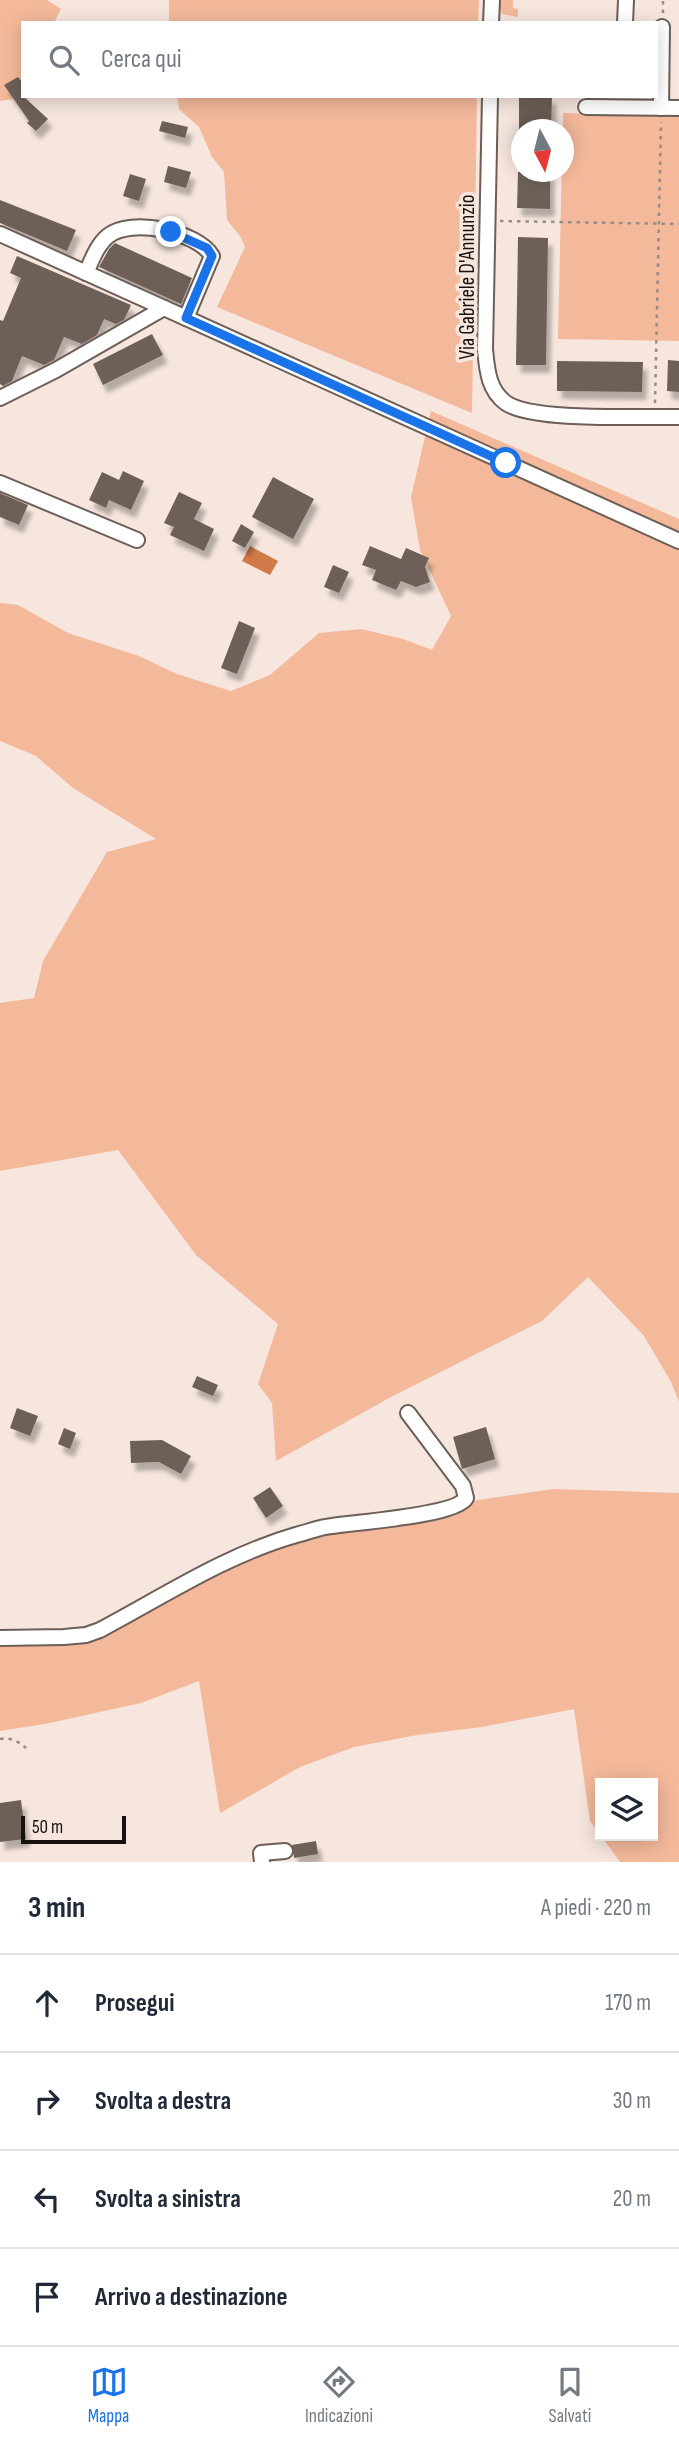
<!DOCTYPE html>
<html lang="it">
<head>
<meta charset="utf-8">
<style>
  :root { --surface:#fff; --page:#f2f2f3; --text:#1f2937; --muted:#747a83; --line:#e0e1e3; --accent:#1a73e8 }
  body { margin:0; font-family:"Sofia Sans Condensed",sans-serif; background:var(--page); color:var(--text) }
  .controls { position:absolute; right:21px; bottom:21px; display:grid; overflow:hidden; border-radius:0px; box-shadow:0 4px 18px #0003 }
  .controls button { width:63px; height:63px; display:grid; place-items:center; padding:0; border:0; border-bottom:2px solid var(--line); background:var(--surface); color:var(--text); font:35px sans-serif }
  .compass { position:absolute; left:511px; top:119px; width:63px; height:63px; border-radius:50%; background:var(--surface); box-shadow:0 4px 18px #0003; rotate:173deg }
  .scale { position:absolute; left:21px; bottom:18px; width:105px; box-sizing:border-box; padding-left:7px; border:4px solid #17120f; border-top:0; font-size:19px; line-height:24px; white-space:nowrap; color:#17120f; -webkit-text-stroke:5px #f6e6de; paint-order:stroke }
  .stop { position:absolute; width:21px; height:21px; margin:-16px; border:5px solid #1a73e8; border-radius:50%; background:#fff }
  .stop.end { background:#1a73e8; border-color:#fff; box-shadow:0 2px 7px #0008 }
  .list { margin:0; padding:0; list-style:none }
  h2 { display:flex; justify-content:space-between; align-items:center; height:91px; margin:0; padding:0 28px; font-size:30px }
  h2 small { font-size:23px; font-weight:400; color:var(--muted) }
  .list li { display:grid; grid-template-columns:46px 1fr auto; gap:21px; align-items:center; box-sizing:border-box; height:98px; padding:0 28px; border-top:2px solid var(--line) }
  .list b { display:block; font-size:26px; white-space:nowrap }
  .list em { font-size:23px; font-style:normal; color:var(--muted) }
  .icon { flex:none; width:38px; height:38px; fill:none; stroke:currentColor; stroke-width:2; stroke-linecap:round; stroke-linejoin:round }
  .map { position:relative; flex:none; width:679px; height:1862px; overflow:hidden }
  .search { position:absolute; background:var(--surface); box-shadow:0 4px 18px #0003; left:21px; right:21px; top:21px; height:77px; display:flex; align-items:center; gap:18px; box-sizing:border-box; padding:0 24px; border-radius:0px; color:var(--muted); font-size:26px }
  .sheet { height:483px; background:var(--surface) }
  nav { display:flex; justify-content:space-around; align-items:center; box-sizing:border-box; height:98px; border-top:2px solid var(--line); background:var(--surface); font-size:19px; color:var(--muted) }
  nav a { display:grid; justify-items:center; gap:4px }
  nav .on { color:var(--accent) }
  .map>svg:first-child { display:block }
  .green { fill:#f4b99b }
  .water { fill:#d07949 }
  .building { fill:#6e6159; filter:url(#shadow) }
  .lines { fill:none; stroke-linecap:round; stroke-linejoin:round }
  .minor-casing { stroke:#6d5f58; stroke-width:18 }
  .path { stroke:#968b85; stroke-width:2.5; stroke-dasharray:3.5 5; stroke-linecap:butt }
  .minor { stroke:#fff; stroke-width:14 }
  .route { stroke:#1a73e8; stroke-width:9 }
  .labels { text-anchor:middle; dominant-baseline:central; stroke-width:7; stroke-linejoin:round; paint-order:stroke }
  .street-label { font-size:21px; fill:#17120f; stroke:#f6e6de }
</style>
</head>
<body>
<div class="map">
<svg width="679" height="1862" viewBox="0 0 679 1862">
  <defs>
    <filter id="shadow"><feDropShadow dx="4.5" dy="8" stdDeviation="2" flood-color="#0004"/></filter>
  </defs>
  <rect width="100%" height="100%" fill="#f6e6de"/>
  <g class="green">
    <polygon points="0,0 47,0 61,9 54,23 23,23 23,92 20,98 0,101"/>
    <polygon points="169,0 479,0 478,23 169,23"/>
    <polygon points="499,0 513,0 513,8 518,9 518,17 502,14 500,10"/>
    <polygon points="177,96 477,96 472,413 217,307 245,247 240,236 227,220 224,172 212,157 199,127 179,109"/>
    <polygon points="563,113 679,116 679,341 558,339"/>
    <polygon points="431,411 679,519 679,1402 671,1382 644,1336 588,1277 542,1321 391,1397 276,1461 272,1403 258,1384 278,1324 196,1255 118,1150 0,1171 0,1003 34,998 43,961 107,852 156,839 73,788 36,756 0,741 0,603 18,605 68,633 139,656 177,674 231,691 270,675 319,633 361,629 403,639 432,650 451,616 420,550 411,497"/>
    <polygon points="553,1489 679,1493 679,1862 620,1862 601,1836 653,1836 653,1783 600,1783 600,1835 590,1821 574,1709 482,1727 417,1735 354,1747 300,1767 220,1813 199,1681 141,1703 45,1724 0,1731 0,1638 86,1635 247,1551 464,1502"/>
  </g>
  <polygon class="water" points="250,546 278,561 270,575 242,561"/>
  <g class="building">
    <polygon points="18,77 23,83 23,96 48,119 36,131 27,123 29,121 4,85"/>
    <polygon points="519,96 552,96 551,130 519,130"/>
    <polygon points="162,121 188,127 185,138 159,131"/>
    <polygon points="168,166 191,172 186,188 164,182"/>
    <polygon points="518,172 550,172 550,209 517,208"/>
    <polygon points="130,174 146,179 139,201 123,196"/>
    <polygon points="0,200 76,230 67,251 0,223"/>
    <polygon points="518,237 548,238 546,365 516,365"/>
    <polygon points="115,243 192,278 181,304 99,267 109,249"/>
    <polygon points="17,256 131,305 124,320 116,324 104,319 97,335 82,344 64,337 54,360 44,365 22,356 12,381 3,386 0,384 0,320 3,321 21,278 10,273"/>
    <polygon points="152,334 163,355 103,385 93,364"/>
    <polygon points="668,360 679,361 679,392 667,391"/>
    <polygon points="557,361 643,362 642,392 557,391"/>
    <polygon points="123,471 144,481 131,510 109,500 106,508 89,500 102,472 119,480"/>
    <polygon points="273,477 314,499 293,539 252,517"/>
    <polygon points="179,492 202,503 194,519 214,529 204,551 170,535 174,527 164,523"/>
    <polygon points="0,493 28,505 19,525 0,517"/>
    <polygon points="241,524 254,532 245,548 232,541"/>
    <polygon points="370,546 401,559 406,548 429,558 425,567 430,582 416,587 401,581 396,590 372,580 376,570 362,565"/>
    <polygon points="333,565 349,572 339,593 324,587"/>
    <polygon points="239,621 255,628 237,674 221,668"/>
    <polygon points="197,1376 218,1385 213,1396 192,1387"/>
    <polygon points="17,1408 38,1416 30,1436 10,1428"/>
    <polygon points="486,1427 495,1459 462,1469 453,1437"/>
    <polygon points="64,1428 76,1433 70,1449 58,1444"/>
    <polygon points="162,1440 191,1456 181,1474 159,1462 131,1463 130,1441"/>
    <polygon points="270,1487 283,1506 266,1518 253,1498"/>
    <polygon points="21,1800 26,1839 0,1842 0,1803"/>
    <polygon points="316,1841 318,1854 294,1858 292,1845"/>
  </g>
  <g class="lines">
    <defs>
      <g id="minor">
        <polyline points="491,23 492,0"/>
        <polyline points="625,23 626,0"/>
        <path d="M490 96 485 349C487 369 488 390 506 403 533 422 642 416 679 417"/>
        <polyline points="586,107 679,108"/>
        <polyline points="661,108 662,27"/>
        <polyline points="0,234 164,308 56,370 0,398"/>
        <path d="M86 273C92 260 97 245 108 236 131 217 198 232 212 256L186 318"/>
        <polyline points="164,308 679,541"/>
        <polyline points="0,483 137,540"/>
        <path d="M0 1638 64 1637 86 1635 100 1630C164 1596 226 1555 296 1535 308 1532 320 1527 332 1526 357 1522 455 1516 466 1498L463 1486 408 1413"/>
        <polyline points="262,1862 261,1853 285,1851"/>
      </g>
    </defs>
    <use href="#minor" class="minor-casing"/>
    <g class="path">
      <polyline points="663,13 663,0"/>
      <polyline points="500,221 679,224"/>
      <polyline points="655,403 661,122"/>
      <path d="M0 1739C10 1737 18 1741 26 1748"/>
    </g>
    <use href="#minor" class="minor"/>
  </g>
  <g class="lines">
    <polyline class="route" points="171,232 207,248 212,256 186,318 506,463"/>
  </g>
  <g class="labels">
    <g class="street-label">
      <text transform="translate(467 277) rotate(-90)">Via Gabriele D'Annunzio</text>
    </g>
  </g>
</svg>
<div class="controls">
<button><svg class="icon" aria-label="layers" viewBox="0 0 24 24"><path d="M12 4l9 5-9 5-9-5zM3 14l9 5 9-5"/></svg></button>
</div>
<svg class="compass" viewBox="-18 -18 36 36"><path d="M0-13l5 13h-10z" fill="#e53935"/><path d="M0 13l5-13h-10z" fill="#747a83"/></svg>
<div class="scale">50 m</div>
<div class="stop" style="left:506px;top:463px"></div>
<div class="stop end" style="left:171px;top:232px"></div>
<div class="search"><svg class="icon" aria-label="search" viewBox="0 0 24 24"><circle cx="10" cy="10" r="6"/><path d="M15 15l6 6"/></svg>Cerca qui</div>
</div>
<section class="sheet">
<h2>3 min<small>A piedi · 220 m</small></h2>
<ul class="list">
<li><svg class="icon" aria-label="ahead" viewBox="0 0 24 24"><path d="M12 20V5M6 11l6-6 6 6"/></svg><div><b>Prosegui</b></div><em>170 m</em></li>
<li><svg class="icon" aria-label="right" viewBox="0 0 24 24"><path d="M7 20v-9h11M14 6l5 5-5 5"/></svg><div><b>Svolta a destra</b></div><em>30 m</em></li>
<li><svg class="icon" aria-label="left" viewBox="0 0 24 24"><path d="M17 20v-9H6M10 6l-5 5 5 5"/></svg><div><b>Svolta a sinistra</b></div><em>20 m</em></li>
<li><svg class="icon" aria-label="arrive" viewBox="0 0 24 24"><path d="M6 21V4h12l-3 4 3 4H6"/></svg><div><b>Arrivo a destinazione</b></div></li>
</ul>
</section>
<nav>
<a class="on"><svg class="icon" aria-label="map" viewBox="0 0 24 24"><path d="M3 6l6-2 6 2 6-2v14l-6 2-6-2-6 2zM9 4v14M15 6v14"/></svg>Mappa</a>
<a><svg class="icon" aria-label="directions" viewBox="0 0 24 24"><path d="M12 3l9 9-9 9-9-9zM9 14v-3h6M13 9l2 2-2 2"/></svg>Indicazioni</a>
<a><svg class="icon" aria-label="saved" viewBox="0 0 24 24"><path d="M7 4h10v16l-5-4-5 4z"/></svg>Salvati</a>
</nav>
</body>
</html>
